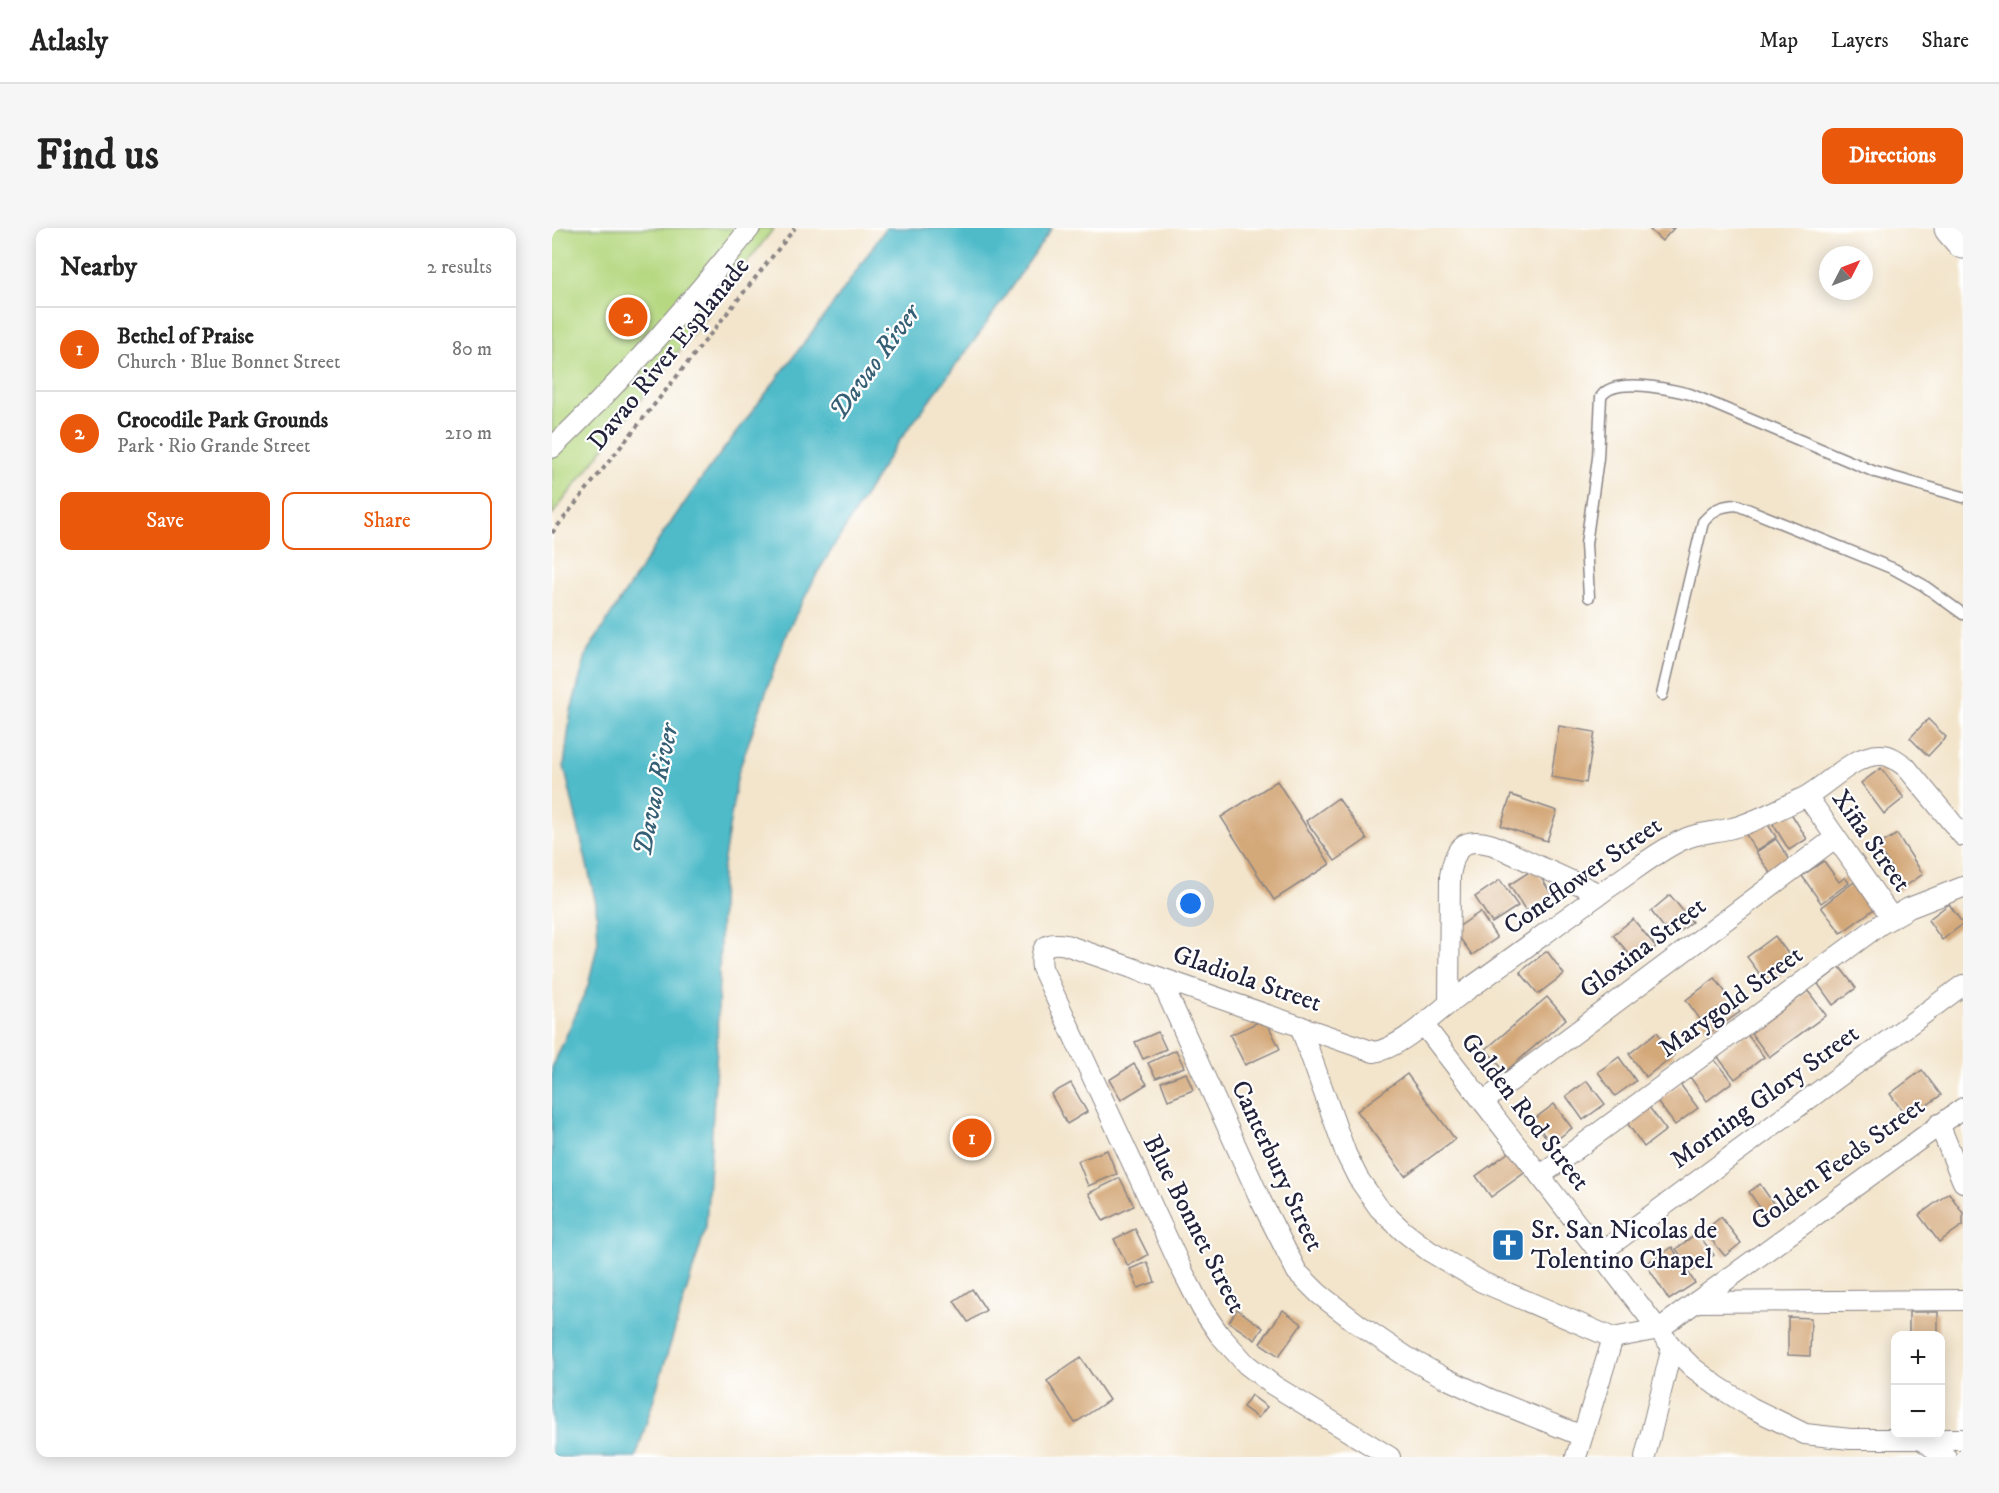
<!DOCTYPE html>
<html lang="en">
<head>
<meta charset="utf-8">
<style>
  :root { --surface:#fff; --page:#f6f6f6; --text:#222; --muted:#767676; --line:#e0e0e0; --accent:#ea580c }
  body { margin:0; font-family:"IM FELL DW Pica",serif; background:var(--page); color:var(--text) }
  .controls { position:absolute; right:18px; bottom:18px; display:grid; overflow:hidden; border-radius:12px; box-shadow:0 3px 15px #0003 }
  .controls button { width:54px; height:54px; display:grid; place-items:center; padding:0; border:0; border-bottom:2px solid var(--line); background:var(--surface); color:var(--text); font:30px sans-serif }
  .compass { position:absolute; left:1267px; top:18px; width:54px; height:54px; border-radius:50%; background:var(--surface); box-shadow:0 3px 15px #0003; rotate:48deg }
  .you { position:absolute; left:639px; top:676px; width:21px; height:21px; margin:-15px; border:4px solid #fff; border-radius:50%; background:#1a73e8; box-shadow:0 0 0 9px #1a73e833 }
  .badge { display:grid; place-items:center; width:39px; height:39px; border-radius:50%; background:var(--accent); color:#fff; font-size:20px; font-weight:700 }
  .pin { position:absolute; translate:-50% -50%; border:3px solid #fff; box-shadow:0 2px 6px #0006 }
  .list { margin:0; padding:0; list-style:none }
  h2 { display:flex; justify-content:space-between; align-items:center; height:78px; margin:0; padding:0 24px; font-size:26px }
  h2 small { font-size:20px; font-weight:400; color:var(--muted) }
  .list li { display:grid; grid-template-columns:39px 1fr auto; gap:18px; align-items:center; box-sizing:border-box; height:84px; padding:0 24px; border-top:2px solid var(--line) }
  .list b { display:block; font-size:22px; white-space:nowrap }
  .list p { margin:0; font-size:20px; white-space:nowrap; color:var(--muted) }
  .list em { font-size:20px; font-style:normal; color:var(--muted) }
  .actions { display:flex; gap:12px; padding:18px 24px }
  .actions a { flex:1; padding:14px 0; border:2px solid var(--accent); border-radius:12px; text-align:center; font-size:21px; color:var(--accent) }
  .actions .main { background:var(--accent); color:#fff }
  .map { position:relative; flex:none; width:1411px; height:1229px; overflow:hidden; border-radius:12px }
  header { display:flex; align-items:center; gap:36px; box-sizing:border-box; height:84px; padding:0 30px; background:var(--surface); border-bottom:2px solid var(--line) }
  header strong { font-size:28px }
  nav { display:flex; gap:33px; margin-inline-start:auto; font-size:21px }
  .intro { display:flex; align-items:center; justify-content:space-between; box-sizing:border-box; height:144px; padding:0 36px }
  h1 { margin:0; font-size:42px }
  .button { padding:15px 27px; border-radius:12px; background:var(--accent); color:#fff; font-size:21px; font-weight:700 }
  main { display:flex; gap:36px; padding:0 36px }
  aside { flex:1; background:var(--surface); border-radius:12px; box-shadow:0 3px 15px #0003 }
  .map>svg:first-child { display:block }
  .green { fill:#b5d880; stroke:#6c7d5e; stroke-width:1.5 }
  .water { fill:#4fbbc9; stroke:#386e82; stroke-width:1.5 }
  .building { fill:#d4a97a }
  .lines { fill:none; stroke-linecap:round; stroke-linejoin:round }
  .lane-casing { stroke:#8a8484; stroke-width:13 }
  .street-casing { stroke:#8a8484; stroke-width:22 }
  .highway-casing { stroke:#8a8484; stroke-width:35 }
  .path { stroke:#8a8484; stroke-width:4; stroke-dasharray:4.5 4.5; stroke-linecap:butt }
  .lane { stroke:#fff; stroke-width:10 }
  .street { stroke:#fff; stroke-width:20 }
  .highway { stroke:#fff; stroke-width:33 }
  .labels { text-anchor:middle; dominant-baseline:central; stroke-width:4.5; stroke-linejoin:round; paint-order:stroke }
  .street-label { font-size:26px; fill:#22223b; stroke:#fff }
  .poi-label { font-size:26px; fill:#22223b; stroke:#fff; text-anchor:start }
  .water-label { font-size:27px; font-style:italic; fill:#345f74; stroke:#fff }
</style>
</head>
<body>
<header>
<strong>Atlasly</strong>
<nav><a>Map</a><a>Layers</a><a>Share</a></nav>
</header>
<div class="intro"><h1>Find us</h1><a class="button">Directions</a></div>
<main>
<aside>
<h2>Nearby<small>2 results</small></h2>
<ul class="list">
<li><span class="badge">1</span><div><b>Bethel of Praise</b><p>Church · Blue Bonnet Street</p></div><em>80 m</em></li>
<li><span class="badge">2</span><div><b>Crocodile Park Grounds</b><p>Park · Rio Grande Street</p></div><em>210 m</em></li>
</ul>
<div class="actions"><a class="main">Save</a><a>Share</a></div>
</aside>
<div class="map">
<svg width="1411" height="1229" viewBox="0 0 1411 1229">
  <rect width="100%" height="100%" fill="#fff"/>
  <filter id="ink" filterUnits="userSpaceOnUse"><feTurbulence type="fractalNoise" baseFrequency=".0167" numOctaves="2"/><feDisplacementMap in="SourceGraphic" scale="12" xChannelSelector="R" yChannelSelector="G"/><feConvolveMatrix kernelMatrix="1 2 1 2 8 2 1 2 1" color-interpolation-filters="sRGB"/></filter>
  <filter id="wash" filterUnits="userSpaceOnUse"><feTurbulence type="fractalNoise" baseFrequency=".008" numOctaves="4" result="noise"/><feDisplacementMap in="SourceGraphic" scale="24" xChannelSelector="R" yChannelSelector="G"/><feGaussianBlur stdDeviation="1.35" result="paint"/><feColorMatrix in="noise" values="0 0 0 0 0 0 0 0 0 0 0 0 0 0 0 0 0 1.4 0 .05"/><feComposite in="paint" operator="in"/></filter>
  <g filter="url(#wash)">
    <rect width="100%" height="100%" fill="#f3e5cc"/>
    <polygon class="green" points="0,0 222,0 0,287"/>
    <polygon class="water" points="334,0 500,0 425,109 342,220 266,344 235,404 186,545 170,643 165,820 154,999 84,1229 0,1229 0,840 36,758 46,714 44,675 12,538 19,483 35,424 112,304 153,246 285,71"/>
    <g id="blocks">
      <g class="building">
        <polygon points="1096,0 1122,0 1110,13"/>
        <polygon points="1376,491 1394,509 1376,528 1358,510"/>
        <polygon points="1007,498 1043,504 1034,555 999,549"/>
        <polygon points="1329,540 1352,570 1332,586 1309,555"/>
        <polygon points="725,553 778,636 722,672 669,589"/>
        <polygon points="959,567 1005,583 995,613 949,598"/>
        <polygon points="786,570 815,611 783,633 754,593"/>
        <polygon points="1237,582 1255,611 1237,622 1219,593"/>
        <polygon points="1213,592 1224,609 1204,623 1193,605"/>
        <polygon points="1345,606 1371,646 1345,664 1334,647 1341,642 1325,618"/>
        <polygon points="1224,611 1240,635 1220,648 1204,624"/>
        <polygon points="1272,633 1287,654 1293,649 1297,655 1269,675 1250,648"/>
        <polygon points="983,640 1000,667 974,683 957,657"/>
        <polygon points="948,652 966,678 940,695 923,669"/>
        <polygon points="1302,654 1322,681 1289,705 1269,679"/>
        <polygon points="1118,667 1140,694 1120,710 1099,683"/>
        <polygon points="1397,676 1411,696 1390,712 1376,692"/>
        <polygon points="928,684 945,710 920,727 902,702"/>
        <polygon points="1081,691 1104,719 1085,735 1061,707"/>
        <polygon points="1223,708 1244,736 1216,757 1195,729"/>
        <polygon points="995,723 1012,746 986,766 968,744"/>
        <polygon points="1288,739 1304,760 1281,777 1266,756"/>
        <polygon points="1163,750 1188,784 1158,805 1134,772"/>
        <polygon points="1256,763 1274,787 1217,829 1199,805"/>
        <polygon points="995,769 1014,791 953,844 934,821"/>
        <polygon points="713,791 728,821 693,837 678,807"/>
        <polygon points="606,804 614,821 591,831 583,814"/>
        <polygon points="1105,804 1122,827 1094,849 1077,826"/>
        <polygon points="1195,806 1212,829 1183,851 1165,828"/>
        <polygon points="624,822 632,839 604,850 596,835"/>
        <polygon points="1067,829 1084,853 1063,868 1046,844"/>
        <polygon points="1162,831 1180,854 1155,873 1138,849"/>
        <polygon points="582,836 595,856 569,872 557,852"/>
        <polygon points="1370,842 1389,867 1356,891 1338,866"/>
        <polygon points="634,845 641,862 616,872 609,854"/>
        <polygon points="855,846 903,911 853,948 805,883"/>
        <polygon points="1035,853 1053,876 1031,892 1014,868"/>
        <polygon points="519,855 535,884 515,896 499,866"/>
        <polygon points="1128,856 1146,880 1123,897 1105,873"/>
        <polygon points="1002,876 1020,900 999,916 981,892"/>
        <polygon points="1097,879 1114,902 1092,919 1075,895"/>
        <polygon points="555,922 565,946 536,958 526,933"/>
        <polygon points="960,922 975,943 939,969 924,948"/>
        <polygon points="568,950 582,978 551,993 537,965"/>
        <polygon points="1208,956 1226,982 1215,990 1197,964"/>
        <polygon points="1397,965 1411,985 1411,997 1387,1014 1367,987"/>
        <polygon points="1169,989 1189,1015 1173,1028 1152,1003"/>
        <polygon points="583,1001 596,1027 576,1038 562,1011"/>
        <polygon points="1145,1005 1162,1027 1140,1043 1124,1021"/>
        <polygon points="1120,1019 1143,1055 1117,1072 1094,1036"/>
        <polygon points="595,1034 603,1054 586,1060 578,1041"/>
        <polygon points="420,1061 434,1082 416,1094 402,1073"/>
        <polygon points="685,1081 711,1100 703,1112 677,1094"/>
        <polygon points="731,1082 750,1096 727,1128 708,1115"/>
        <rect x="1357" y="1084" width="29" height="24"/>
        <polygon points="1236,1089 1259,1090 1258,1128 1236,1127"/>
        <polygon points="529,1130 557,1172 523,1195 495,1153"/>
        <polygon points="699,1167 715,1179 706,1190 691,1179"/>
      </g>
    </g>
  </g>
  <g filter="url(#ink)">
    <use href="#blocks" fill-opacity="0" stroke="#8a8484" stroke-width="1.5"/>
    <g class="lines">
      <defs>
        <g id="lane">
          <path d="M1037 369 1034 316 1046 230 1049 169C1061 148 1117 161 1138 166L1323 244 1411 269"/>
          <path d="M1110 467 1151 294C1163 281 1167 278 1185 277L1342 341 1371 357 1411 386"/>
        </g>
        <g id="street">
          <path d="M0 220C72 151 136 78 198 0"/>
          <polyline points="1255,568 1340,690"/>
          <polyline points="608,750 709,973 745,1044 767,1066 806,1096 855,1129 891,1149 938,1171 1030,1208"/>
          <path d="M897 775 898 648C903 619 911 608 941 617L1048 666"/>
          <polyline points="871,796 1120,1119 1140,1139 1165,1158 1200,1180 1253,1206 1298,1211 1411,1211"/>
          <polyline points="748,798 794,926 806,950 827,980 851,1003 877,1023 930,1054 1061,1110 1107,1101 1411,880"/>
          <polyline points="931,874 1283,610"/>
          <polyline points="1387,896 1411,954"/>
          <polyline points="988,948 1329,696 1357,680 1411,659"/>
          <polyline points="1048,1025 1411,757"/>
          <polyline points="1144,1074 1411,1072"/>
          <polyline points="1370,1212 1394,1229"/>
          <path d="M838 1229 721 1157 694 1136 667 1106 650 1081 629 1040 490 740C487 719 494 713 514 717L822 824C850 820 884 784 908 767 959 731 1008 694 1059 658 1082 643 1103 625 1128 613 1145 604 1162 605 1180 600 1204 594 1228 580 1251 570 1275 558 1302 525 1330 527 1339 527 1347 534 1354 539L1411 608"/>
          <polyline points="1024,1229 1061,1110"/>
          <polyline points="1093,1229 1120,1119"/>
        </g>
        <polyline id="highway" points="1399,0 1411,14"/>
      </defs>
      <use href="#lane" class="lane-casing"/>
      <use href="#street" class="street-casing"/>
      <use href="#highway" class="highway-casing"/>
      <polyline class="path" points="0,305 243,0"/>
      <use href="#lane" class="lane"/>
      <use href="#street" class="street"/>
      <use href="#highway" class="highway"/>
    </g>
  </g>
  <defs>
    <symbol id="church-square" viewBox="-11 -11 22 22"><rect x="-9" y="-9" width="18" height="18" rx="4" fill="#1f6fb2" stroke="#fff"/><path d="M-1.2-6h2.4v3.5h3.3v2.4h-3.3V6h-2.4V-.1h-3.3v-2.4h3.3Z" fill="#fff"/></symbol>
  </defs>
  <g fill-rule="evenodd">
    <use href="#church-square" x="937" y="998" width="38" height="38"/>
  </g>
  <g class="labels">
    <g class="street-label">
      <text transform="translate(117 126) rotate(-51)">Davao River Esplanade</text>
      <text transform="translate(1319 613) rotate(55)">Xiña Street</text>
      <text transform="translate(1031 648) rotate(-35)">Coneflower Street</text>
      <text transform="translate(1091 720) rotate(-37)">Gloxina Street</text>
      <text transform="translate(695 751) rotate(19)">Gladiola Street</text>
      <text transform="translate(1179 774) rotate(-36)">Marygold Street</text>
      <text transform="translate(1213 869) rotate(-36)">Morning Glory Street</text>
      <text transform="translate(973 884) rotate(52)">Golden Rod Street</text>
      <text transform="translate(1286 936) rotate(-36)">Golden Feeds Street</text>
      <text transform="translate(725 938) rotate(65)">Canterbury Street</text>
      <text transform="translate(642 996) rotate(63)">Blue Bonnet Street</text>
    </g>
    <g class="poi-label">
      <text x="979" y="1002">Sr. San Nicolas de<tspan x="979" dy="30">Tolentino Chapel</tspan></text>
    </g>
    <g class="water-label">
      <text transform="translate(323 134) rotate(-54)">Davao River</text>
      <text transform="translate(104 562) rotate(-78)">Davao River</text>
    </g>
  </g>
</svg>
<div class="controls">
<button>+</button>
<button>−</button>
</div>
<svg class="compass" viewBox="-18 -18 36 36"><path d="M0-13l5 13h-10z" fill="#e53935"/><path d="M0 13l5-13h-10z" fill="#767676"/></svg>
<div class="you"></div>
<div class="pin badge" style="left:420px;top:910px">1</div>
<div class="pin badge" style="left:76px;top:89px">2</div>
</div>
</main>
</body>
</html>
